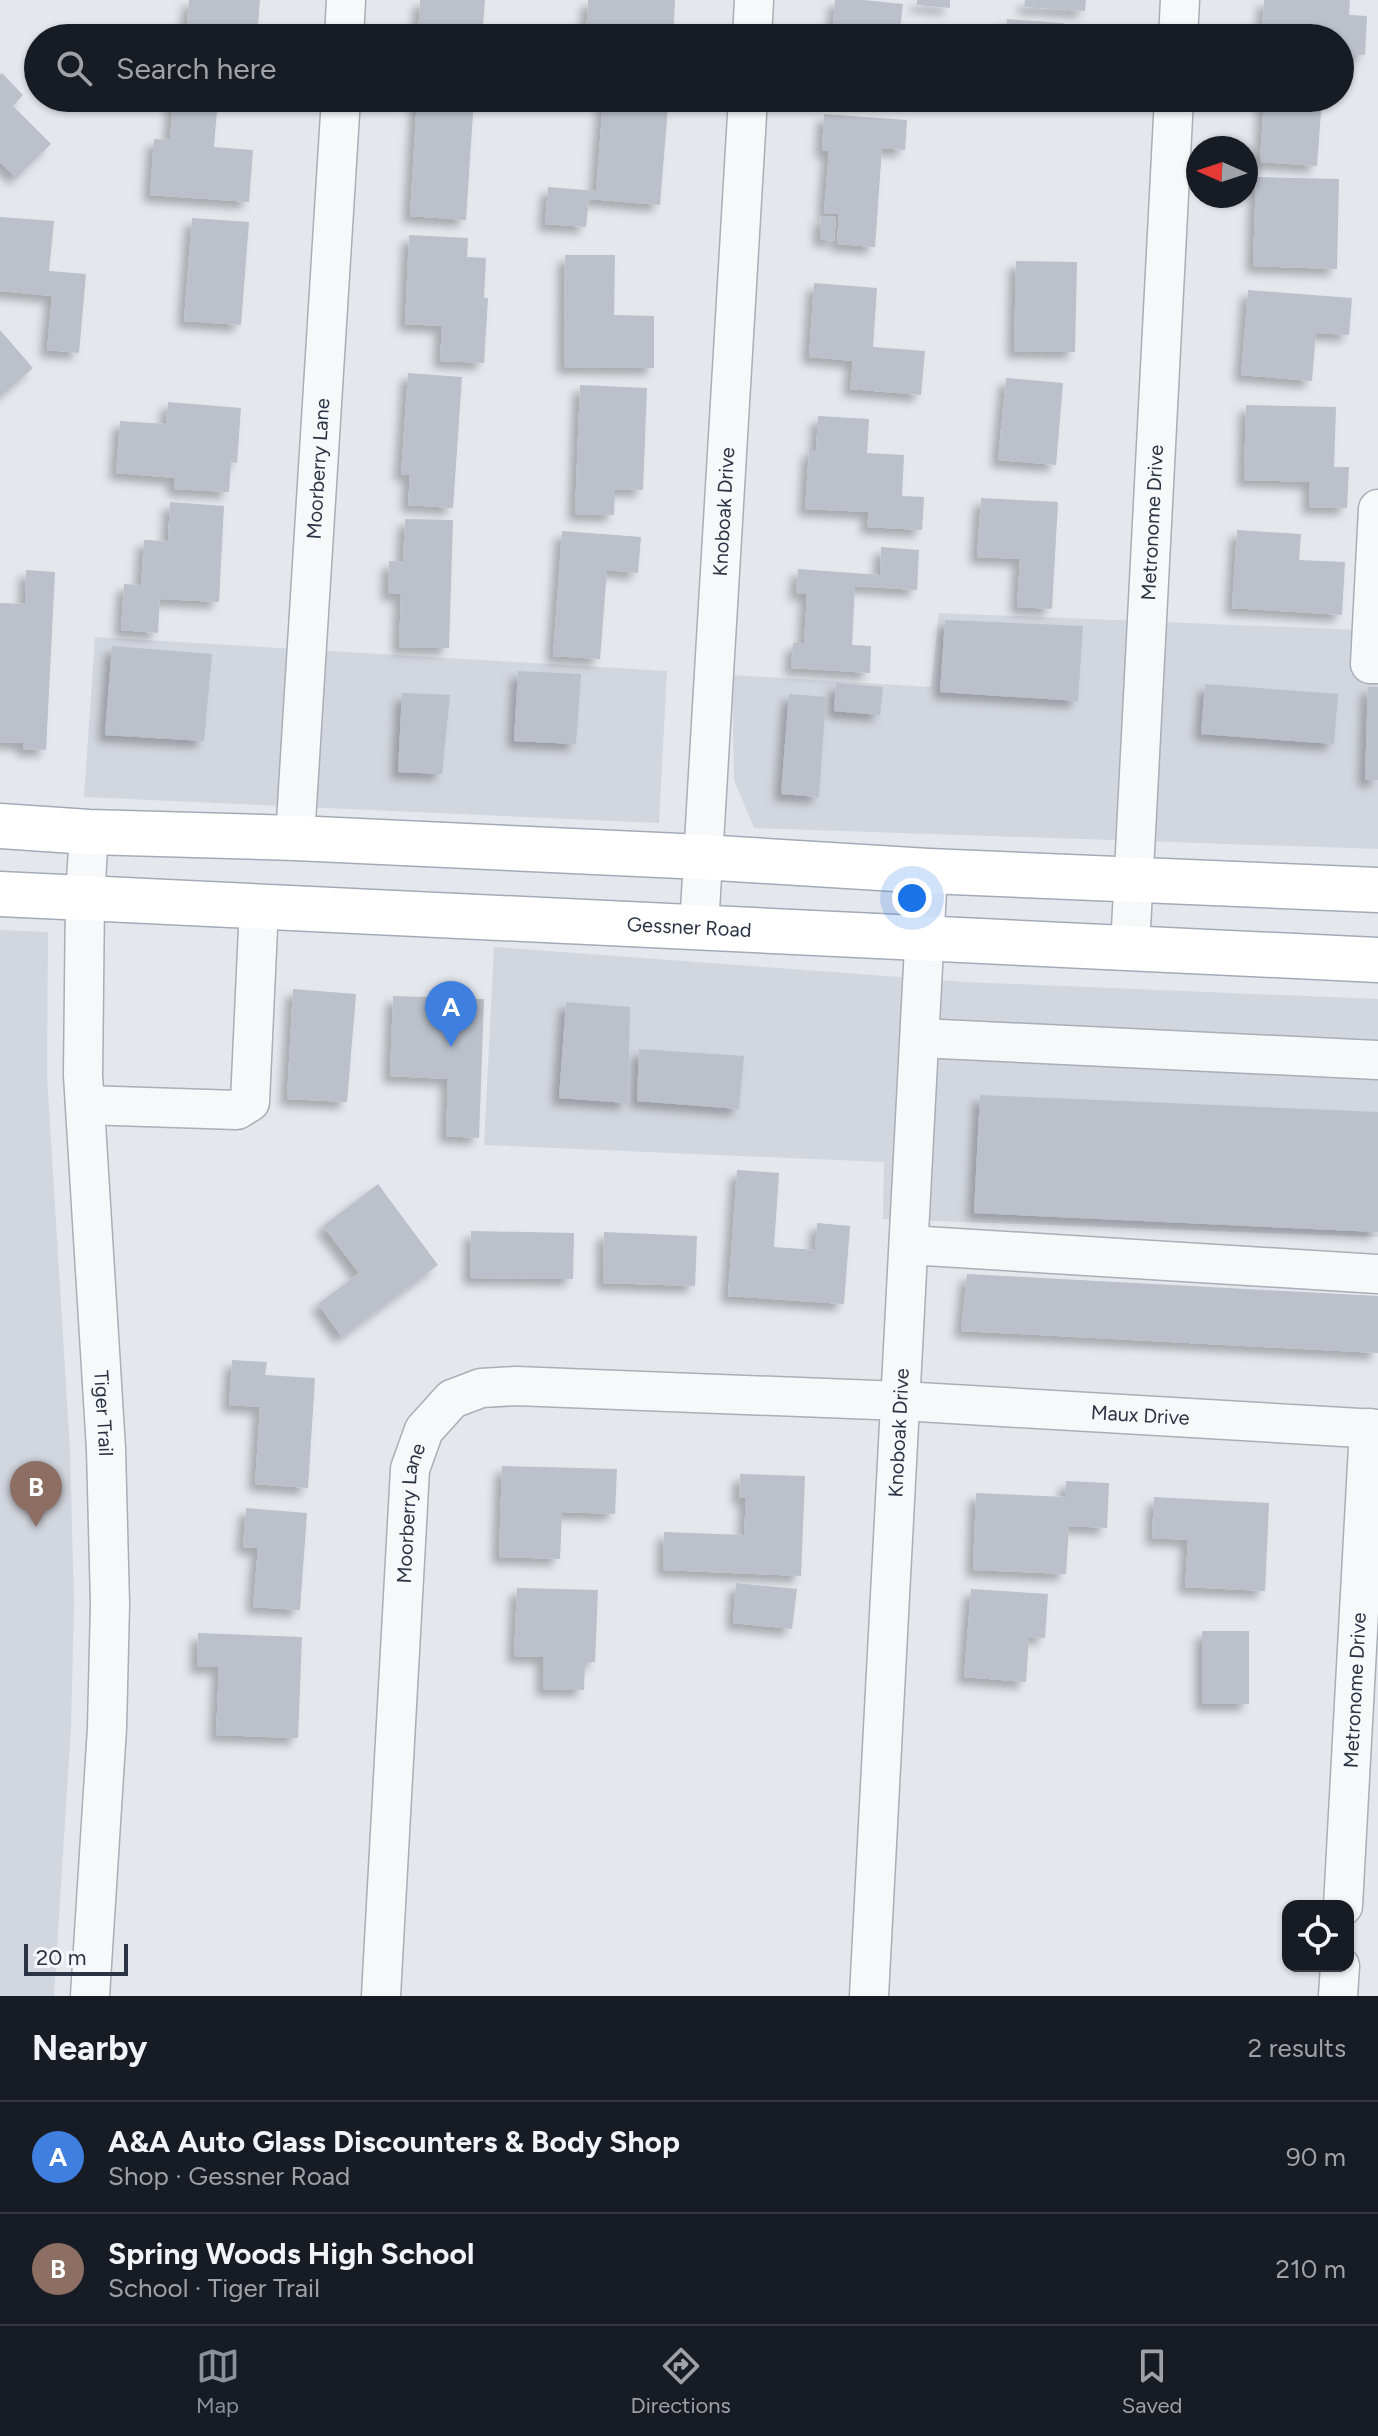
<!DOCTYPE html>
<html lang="en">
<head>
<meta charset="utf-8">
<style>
  :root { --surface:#171b24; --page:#20242c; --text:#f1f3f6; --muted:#9ea1a6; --line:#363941; --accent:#8c9099 }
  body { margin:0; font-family:Figtree,sans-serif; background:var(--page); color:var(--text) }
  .controls { position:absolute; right:24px; bottom:24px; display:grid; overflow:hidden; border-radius:16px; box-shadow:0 2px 6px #0004 }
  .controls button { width:72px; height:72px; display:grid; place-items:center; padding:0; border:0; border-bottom:2px solid var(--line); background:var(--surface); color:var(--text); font:40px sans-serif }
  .compass { position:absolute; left:1186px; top:136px; width:72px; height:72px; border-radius:50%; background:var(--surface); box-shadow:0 2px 6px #0004; rotate:273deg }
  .scale { position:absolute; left:24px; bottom:20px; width:104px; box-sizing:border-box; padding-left:8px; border:4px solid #2b3445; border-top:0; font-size:22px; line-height:28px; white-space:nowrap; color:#2b3445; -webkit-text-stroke:6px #f4f6f9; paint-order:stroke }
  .you { position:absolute; left:912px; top:898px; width:28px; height:28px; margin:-20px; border:6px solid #fff; border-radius:50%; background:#1a73e8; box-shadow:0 0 0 12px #1a73e833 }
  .badge { display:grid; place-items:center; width:52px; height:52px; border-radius:50%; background:var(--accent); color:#fff; font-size:26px; font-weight:700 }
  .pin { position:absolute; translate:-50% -66px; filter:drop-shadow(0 2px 4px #0008) }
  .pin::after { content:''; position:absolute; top:42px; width:28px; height:24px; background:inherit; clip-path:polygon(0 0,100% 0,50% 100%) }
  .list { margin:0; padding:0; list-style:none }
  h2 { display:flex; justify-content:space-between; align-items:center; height:104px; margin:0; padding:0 32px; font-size:34px }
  h2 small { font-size:26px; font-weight:400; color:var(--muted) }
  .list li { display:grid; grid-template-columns:52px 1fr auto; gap:24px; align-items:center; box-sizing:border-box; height:112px; padding:0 32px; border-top:2px solid var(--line) }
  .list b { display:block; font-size:30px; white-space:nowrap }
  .list p { margin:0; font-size:26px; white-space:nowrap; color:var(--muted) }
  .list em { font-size:26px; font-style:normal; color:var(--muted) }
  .icon { flex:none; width:44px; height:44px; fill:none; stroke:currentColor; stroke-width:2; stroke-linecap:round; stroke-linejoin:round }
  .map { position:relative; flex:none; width:1378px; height:1996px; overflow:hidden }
  .search { position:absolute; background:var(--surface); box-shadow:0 2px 6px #0004; left:24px; right:24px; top:24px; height:88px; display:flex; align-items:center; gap:20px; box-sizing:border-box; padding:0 28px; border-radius:44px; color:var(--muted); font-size:30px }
  .sheet { height:328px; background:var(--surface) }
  nav { display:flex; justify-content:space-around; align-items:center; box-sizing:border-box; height:112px; border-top:2px solid var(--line); background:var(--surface); font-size:22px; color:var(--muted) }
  nav a { display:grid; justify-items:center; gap:4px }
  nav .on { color:var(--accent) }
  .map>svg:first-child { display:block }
  .built { fill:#d2d6de }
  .building { fill:#bbc0ca; filter:url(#shadow) }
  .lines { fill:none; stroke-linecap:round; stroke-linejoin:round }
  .minor-casing { stroke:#a9aeb7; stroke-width:41 }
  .major-casing { stroke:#a3abb8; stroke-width:47 }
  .minor { stroke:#f7f8fa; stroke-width:38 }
  .major { stroke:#fff; stroke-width:44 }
  .labels { text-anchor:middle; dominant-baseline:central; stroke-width:6; stroke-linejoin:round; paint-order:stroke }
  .street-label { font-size:20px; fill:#2b3445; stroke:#f4f6f9 }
</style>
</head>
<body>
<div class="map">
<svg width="1378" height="1996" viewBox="0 0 1378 1996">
  <defs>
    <filter id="shadow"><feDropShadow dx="-7" dy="7" stdDeviation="4" flood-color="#0004"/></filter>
  </defs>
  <rect width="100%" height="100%" fill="#e4e7ec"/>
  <g class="built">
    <polygon points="939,613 1360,630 1378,679 1378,849 754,828 734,780 732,675 931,687"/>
    <polygon points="95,637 667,671 659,823 84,797"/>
    <polygon points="0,930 48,932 47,1076 70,1450 74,1604 71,1727 54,1996 0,1996"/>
    <polygon points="494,947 966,982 1378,999 1378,1237 883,1219 884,1162 484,1145"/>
  </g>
  <g class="building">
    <polygon points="189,0 260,0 257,38 186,38"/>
    <polygon points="420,0 485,0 482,38 418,37"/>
    <polygon points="588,0 675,0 673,38 586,38"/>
    <polygon points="835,0 863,0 903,4 899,38 832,38"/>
    <polygon points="917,0 950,0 950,8 917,5"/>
    <polygon points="1025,0 1086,0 1085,11 1024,7"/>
    <polygon points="1264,0 1350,0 1349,15 1367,16 1365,55 1340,54 1340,38 1328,38 1328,31 1262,29"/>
    <polygon points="1007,19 1064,23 1063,38 1005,38"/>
    <polygon points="2,73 23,95 13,106 51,144 16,178 0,162 0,75"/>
    <polygon points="173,98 218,98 214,147 253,150 249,202 150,195 154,139 170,140"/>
    <polygon points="417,98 474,98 466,220 410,216"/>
    <polygon points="1264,98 1322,98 1317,166 1260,162"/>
    <polygon points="603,101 668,106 660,205 589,199 586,227 545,224 548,187 596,191"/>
    <polygon points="824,114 907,120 905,150 882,148 875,247 837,244 839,214 824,213 829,151 822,151"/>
    <polygon points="1256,177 1339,179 1337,269 1253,266"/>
    <polygon points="821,216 836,217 834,241 820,239"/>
    <polygon points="0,217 54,221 49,271 86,274 79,353 47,350 52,296 0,291"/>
    <polygon points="192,218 249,222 241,325 184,321"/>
    <polygon points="409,235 468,238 467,257 486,258 484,298 488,298 484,363 440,361 442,326 405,324"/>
    <polygon points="565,255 615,255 614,315 654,316 654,368 564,367"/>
    <polygon points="1016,261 1077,262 1075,352 1014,351"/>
    <polygon points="814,283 877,288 873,347 925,351 921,395 850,389 853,361 809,357"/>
    <polygon points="1248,290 1352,298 1349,335 1316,333 1312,381 1241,375"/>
    <polygon points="0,330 33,368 0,397"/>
    <polygon points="408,373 462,377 453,508 408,505 410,475 401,474"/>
    <polygon points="1006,378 1063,383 1056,465 998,460"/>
    <polygon points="580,385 647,388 643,490 615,489 614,515 575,514"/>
    <polygon points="168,402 241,408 237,463 231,462 229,492 174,489 175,478 116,473 120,421 166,424"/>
    <polygon points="1246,405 1336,407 1334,467 1349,467 1347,508 1309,507 1310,482 1244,480"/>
    <polygon points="818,416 869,419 867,453 904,455 902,496 924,497 922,530 867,527 869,512 805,509 809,450 816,450"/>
    <polygon points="981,498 1058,502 1052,609 1017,607 1020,559 977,557"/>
    <polygon points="170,502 224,506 219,602 160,599 158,633 121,630 124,584 141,585 144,540 168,541"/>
    <polygon points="405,519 453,520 449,648 399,647 401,594 388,594 389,561 403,562"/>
    <polygon points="1237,530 1301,534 1299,560 1345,562 1342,615 1232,608"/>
    <polygon points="562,531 641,537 638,573 607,570 600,659 553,656"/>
    <polygon points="881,547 919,550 917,590 855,586 852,645 871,646 870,673 791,668 793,643 804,643 807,594 796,593 798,569 880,575"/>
    <polygon points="26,570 55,572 46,750 23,749 23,743 0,742 0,603 25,604"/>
    <polygon points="945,620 1083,626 1078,701 940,692"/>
    <polygon points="112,646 212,654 204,741 105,735"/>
    <polygon points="518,671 581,674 576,744 514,741"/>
    <polygon points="836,683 883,687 880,715 834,711"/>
    <polygon points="1205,684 1338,694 1334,744 1201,734"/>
    <polygon points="1368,687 1378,687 1378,780 1365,780"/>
    <polygon points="402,693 450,695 442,774 398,772"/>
    <polygon points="789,694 826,697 819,797 781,794"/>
    <polygon points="293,989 356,994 347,1102 287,1099"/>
    <polygon points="393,996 484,999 479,1138 446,1136 448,1079 390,1076"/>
    <polygon points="566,1002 630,1007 628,1103 559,1098"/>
    <polygon points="639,1049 744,1056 739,1109 637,1101"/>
    <polygon points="980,1095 1378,1112 1378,1232 974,1213"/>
    <polygon points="737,1170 779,1173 774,1247 815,1250 817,1223 850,1226 844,1304 728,1296"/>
    <polygon points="378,1184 438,1265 342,1337 318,1304 359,1273 323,1226"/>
    <polygon points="471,1231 574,1233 573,1279 470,1278"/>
    <polygon points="604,1232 697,1236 695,1286 603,1283"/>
    <polygon points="967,1274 1378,1296 1378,1353 961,1331"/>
    <polygon points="232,1360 267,1362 265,1375 315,1378 308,1488 255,1484 260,1407 229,1405"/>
    <polygon points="502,1466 617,1469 615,1514 562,1512 560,1559 499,1557"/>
    <polygon points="740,1474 805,1476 801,1576 663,1570 664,1532 744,1535 746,1498 739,1498"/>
    <polygon points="1066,1481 1109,1483 1107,1528 1069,1526 1066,1574 973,1570 976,1493 1065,1497"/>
    <polygon points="1154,1497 1269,1503 1265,1591 1185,1587 1188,1540 1152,1538"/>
    <polygon points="246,1508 307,1513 300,1610 253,1607 258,1548 243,1547"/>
    <polygon points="736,1583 797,1589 792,1629 733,1623"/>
    <polygon points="517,1588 598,1590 595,1662 585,1662 584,1690 543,1689 543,1657 514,1656"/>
    <polygon points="971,1589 1048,1594 1045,1638 1029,1637 1026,1682 964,1677"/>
    <rect x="1202" y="1631" width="47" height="73"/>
    <polygon points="198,1633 302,1637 298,1738 216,1735 219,1667 197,1667"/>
  </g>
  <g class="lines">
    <defs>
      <g id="minor">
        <polyline points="344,38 346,0"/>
        <polyline points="752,38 754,0"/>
        <polyline points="1178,38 1180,0"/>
        <polyline points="1378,509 1370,664 1378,664"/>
        <path id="s1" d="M89 832 85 898 83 1075 106 1449 110 1604 107 1728 90 1996"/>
        <path id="s2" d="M295 838 341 98"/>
        <path id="s3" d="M699 927 748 98"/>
        <path id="s4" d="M1130 948 1174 98"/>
        <polyline points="920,1038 1378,1060"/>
        <polyline points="85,1105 237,1110 250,1102 259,906"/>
        <polyline points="909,1245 1378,1274"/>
        <path id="s5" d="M1343 1906 1369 1428"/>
        <path id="s6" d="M381 1996 410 1469 424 1430 452 1399 481 1388 516 1386 901 1401 1378 1429"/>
        <path id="s7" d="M869 1996 928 871"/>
        <polyline points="1338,1996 1340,1966"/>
      </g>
      <g id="major">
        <polyline points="0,826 89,832 295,838 702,857 928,871 1378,890"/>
        <path id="s8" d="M0 894 1378 960"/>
      </g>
    </defs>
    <use href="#minor" class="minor-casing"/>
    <use href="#major" class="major-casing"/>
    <use href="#minor" class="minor"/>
    <use href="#major" class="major"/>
  </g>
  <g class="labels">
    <g class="street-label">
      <text stroke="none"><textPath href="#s2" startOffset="370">Moorberry Lane</textPath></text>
      <text stroke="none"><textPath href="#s3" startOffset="416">Knoboak Drive</textPath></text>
      <text stroke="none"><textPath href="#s4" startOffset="426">Metronome Drive</textPath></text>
      <text stroke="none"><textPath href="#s8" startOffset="690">Gessner Road</textPath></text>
      <text stroke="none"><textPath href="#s1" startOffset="582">Tiger Trail</textPath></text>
      <text stroke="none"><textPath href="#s6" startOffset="1302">Maux Drive</textPath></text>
      <text stroke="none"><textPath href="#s7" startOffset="564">Knoboak Drive</textPath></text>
      <text stroke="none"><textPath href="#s6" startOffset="484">Moorberry Lane</textPath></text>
      <text stroke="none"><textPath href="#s5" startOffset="216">Metronome Drive</textPath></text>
    </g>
  </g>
</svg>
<div class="controls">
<button><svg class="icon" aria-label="locate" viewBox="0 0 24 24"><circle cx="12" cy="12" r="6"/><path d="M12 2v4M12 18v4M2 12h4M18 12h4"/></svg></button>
</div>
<svg class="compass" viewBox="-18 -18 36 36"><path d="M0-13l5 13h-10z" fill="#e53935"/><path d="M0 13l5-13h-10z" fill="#9ea1a6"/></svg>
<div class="scale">20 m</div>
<div class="you"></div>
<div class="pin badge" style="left:451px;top:1047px;background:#3f7fe0">A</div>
<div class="pin badge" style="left:36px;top:1527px;background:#8d6e63">B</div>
<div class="search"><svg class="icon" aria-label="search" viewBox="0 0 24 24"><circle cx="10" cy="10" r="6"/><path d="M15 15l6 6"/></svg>Search here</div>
</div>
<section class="sheet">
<h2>Nearby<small>2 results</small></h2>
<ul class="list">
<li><span class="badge" style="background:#3f7fe0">A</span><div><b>A&amp;A Auto Glass Discounters &amp; Body Shop</b><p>Shop · Gessner Road</p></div><em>90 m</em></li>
<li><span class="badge" style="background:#8d6e63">B</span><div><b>Spring Woods High School</b><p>School · Tiger Trail</p></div><em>210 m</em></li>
</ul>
</section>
<nav>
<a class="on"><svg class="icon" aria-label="map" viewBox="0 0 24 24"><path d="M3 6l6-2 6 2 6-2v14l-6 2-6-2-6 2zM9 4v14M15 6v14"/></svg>Map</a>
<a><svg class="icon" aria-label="directions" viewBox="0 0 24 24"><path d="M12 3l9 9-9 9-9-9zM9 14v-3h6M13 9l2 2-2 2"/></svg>Directions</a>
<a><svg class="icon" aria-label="saved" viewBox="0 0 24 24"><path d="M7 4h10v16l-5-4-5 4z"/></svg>Saved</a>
</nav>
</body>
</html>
